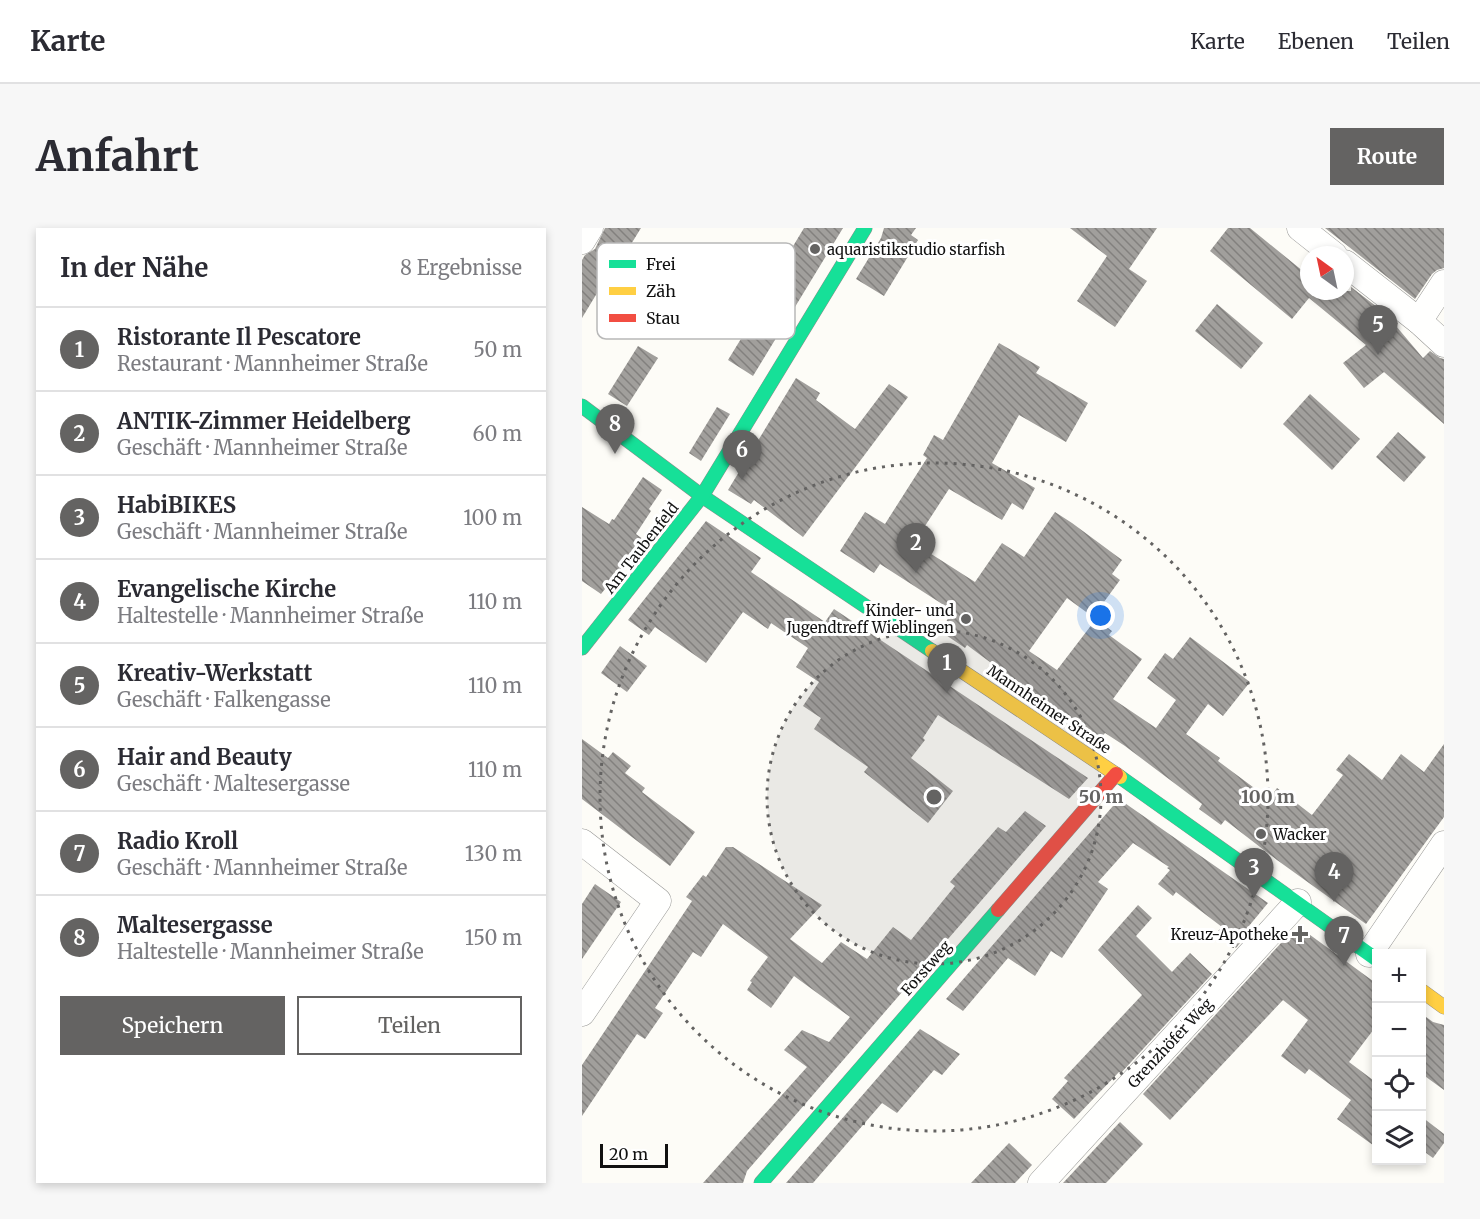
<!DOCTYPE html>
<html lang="de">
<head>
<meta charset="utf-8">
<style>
  :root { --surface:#fff; --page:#f7f7f7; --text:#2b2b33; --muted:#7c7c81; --line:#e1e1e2; --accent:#646362 }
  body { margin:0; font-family:Merriweather,serif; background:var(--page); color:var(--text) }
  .controls { position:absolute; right:18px; bottom:18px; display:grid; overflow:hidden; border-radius:0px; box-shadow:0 3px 9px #0003 }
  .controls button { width:54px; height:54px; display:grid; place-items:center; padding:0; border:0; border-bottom:2px solid var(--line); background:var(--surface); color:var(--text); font:30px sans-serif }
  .compass { position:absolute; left:718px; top:18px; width:54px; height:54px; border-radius:50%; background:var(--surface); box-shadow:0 3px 9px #0003; rotate:327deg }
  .scale { position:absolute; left:18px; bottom:15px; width:68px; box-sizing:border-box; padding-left:6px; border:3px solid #111; border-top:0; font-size:16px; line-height:21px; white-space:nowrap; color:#111; -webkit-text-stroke:4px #fff; paint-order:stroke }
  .you { position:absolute; left:519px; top:388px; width:21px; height:21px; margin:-15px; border:4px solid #fff; border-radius:50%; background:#1a73e8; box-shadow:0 0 0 9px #1a73e833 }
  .badge { display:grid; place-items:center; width:39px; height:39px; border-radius:50%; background:var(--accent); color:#fff; font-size:20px; font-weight:700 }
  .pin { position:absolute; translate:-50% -50px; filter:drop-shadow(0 2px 3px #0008) }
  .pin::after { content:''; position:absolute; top:32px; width:21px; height:18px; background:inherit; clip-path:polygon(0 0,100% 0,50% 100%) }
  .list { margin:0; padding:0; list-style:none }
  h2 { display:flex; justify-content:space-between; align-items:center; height:78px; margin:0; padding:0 24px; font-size:26px }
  h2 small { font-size:20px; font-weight:400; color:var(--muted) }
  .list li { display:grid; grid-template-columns:39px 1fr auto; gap:18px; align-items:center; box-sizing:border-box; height:84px; padding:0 24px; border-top:2px solid var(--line) }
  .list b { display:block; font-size:22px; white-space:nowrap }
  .list p { margin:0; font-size:20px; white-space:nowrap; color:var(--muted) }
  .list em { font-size:20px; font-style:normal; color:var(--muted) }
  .actions { display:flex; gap:12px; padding:18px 24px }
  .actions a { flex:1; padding:14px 0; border:2px solid var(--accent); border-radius:0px; text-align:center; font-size:21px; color:var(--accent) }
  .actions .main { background:var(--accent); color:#fff }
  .icon { flex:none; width:33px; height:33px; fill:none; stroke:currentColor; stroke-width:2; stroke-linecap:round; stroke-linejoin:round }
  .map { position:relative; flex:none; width:862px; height:955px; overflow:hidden; border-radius:0px }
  header { display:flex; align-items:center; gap:36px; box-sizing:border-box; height:84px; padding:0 30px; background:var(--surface); border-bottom:2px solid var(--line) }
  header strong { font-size:28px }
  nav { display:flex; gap:33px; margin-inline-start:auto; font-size:21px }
  .intro { display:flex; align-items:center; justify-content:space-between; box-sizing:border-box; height:144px; padding:0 36px }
  h1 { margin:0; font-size:42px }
  .button { padding:15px 27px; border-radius:0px; background:var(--accent); color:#fff; font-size:21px; font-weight:700 }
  main { display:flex; gap:36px; padding:0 36px }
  aside { flex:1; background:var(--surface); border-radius:0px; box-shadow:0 3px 9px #0003 }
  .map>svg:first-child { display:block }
  .building { fill:url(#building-back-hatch) }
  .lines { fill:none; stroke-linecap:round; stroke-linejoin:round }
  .street-casing { stroke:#979795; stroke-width:27 }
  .fast-casing { stroke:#8e8d8b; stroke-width:15 }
  .slow-casing { stroke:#8e8d8b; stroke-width:15 }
  .jam-casing { stroke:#8e8d8b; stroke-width:15 }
  .street { stroke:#fffffe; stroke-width:26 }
  .fast { stroke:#16e098; stroke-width:14 }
  .slow { stroke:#ffcf43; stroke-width:14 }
  .jam { stroke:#f24e42; stroke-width:14 }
  .ring { fill:none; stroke:#646362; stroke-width:3; stroke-dasharray:3 6 }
  .poi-dot { fill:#646362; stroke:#fff; stroke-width:2 }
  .labels { text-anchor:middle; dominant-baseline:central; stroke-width:6; stroke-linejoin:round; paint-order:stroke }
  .poi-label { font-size:15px; fill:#111; stroke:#fff; text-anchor:start }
  .street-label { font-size:15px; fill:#111; stroke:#fff }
  .key { fill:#fff; stroke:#b8b8b8; stroke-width:1.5 }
  .key-label { font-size:16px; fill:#111 }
  .centre { fill:#646362; stroke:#fff; stroke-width:3 }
  .ring-label { font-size:18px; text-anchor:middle; font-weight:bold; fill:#646362; stroke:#fff; stroke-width:6; stroke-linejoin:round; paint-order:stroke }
</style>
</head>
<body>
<header>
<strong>Karte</strong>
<nav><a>Karte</a><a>Ebenen</a><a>Teilen</a></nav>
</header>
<div class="intro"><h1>Anfahrt</h1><a class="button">Route</a></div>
<main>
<aside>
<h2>In der Nähe<small>8 Ergebnisse</small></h2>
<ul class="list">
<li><span class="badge">1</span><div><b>Ristorante Il Pescatore</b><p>Restaurant · Mannheimer Straße</p></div><em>50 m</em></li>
<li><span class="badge">2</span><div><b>ANTIK-Zimmer Heidelberg</b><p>Geschäft · Mannheimer Straße</p></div><em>60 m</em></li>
<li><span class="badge">3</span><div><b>HabiBIKES</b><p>Geschäft · Mannheimer Straße</p></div><em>100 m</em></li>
<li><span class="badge">4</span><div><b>Evangelische Kirche</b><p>Haltestelle · Mannheimer Straße</p></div><em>110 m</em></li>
<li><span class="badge">5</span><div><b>Kreativ-Werkstatt</b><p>Geschäft · Falkengasse</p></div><em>110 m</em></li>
<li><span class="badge">6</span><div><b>Hair and Beauty</b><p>Geschäft · Maltesergasse</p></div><em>110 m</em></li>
<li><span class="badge">7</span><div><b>Radio Kroll</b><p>Geschäft · Mannheimer Straße</p></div><em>130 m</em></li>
<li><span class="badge">8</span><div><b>Maltesergasse</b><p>Haltestelle · Mannheimer Straße</p></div><em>150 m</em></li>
</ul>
<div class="actions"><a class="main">Speichern</a><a>Teilen</a></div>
</aside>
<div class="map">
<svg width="862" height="955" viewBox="0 0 862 955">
  <defs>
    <pattern id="building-back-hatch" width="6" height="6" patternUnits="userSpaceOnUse" patternTransform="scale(1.5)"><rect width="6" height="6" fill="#a19f9c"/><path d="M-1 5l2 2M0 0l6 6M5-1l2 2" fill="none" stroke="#82807e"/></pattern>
  </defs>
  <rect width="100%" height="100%" fill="#fdfcf7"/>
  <g class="building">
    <polygon points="23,0 59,0 35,39 32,37 0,90 0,32 3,27 13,21"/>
    <polygon points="222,0 261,0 171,148 146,132 187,65 160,49 169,34 193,48"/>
    <polygon points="302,0 334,0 329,7 336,12 302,68 274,51 299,10"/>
    <polygon points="488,0 575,0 547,41 565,53 533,99 495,73 525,28"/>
    <polygon points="646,0 668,0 727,48 727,63 769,63 769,59 816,95 814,98 841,130 848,123 858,130 862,131 862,196 802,144 782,160 761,135 784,117 727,70 710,91 628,23"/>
    <polygon points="743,0 862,0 862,40 855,42 850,46 833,71"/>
    <polygon points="635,76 681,115 659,141 613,103"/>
    <polygon points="417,115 458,139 454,145 506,175 484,214 437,187 410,235 453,260 441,282 430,275 420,292 367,261 332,315 393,354 420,315 442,329 473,284 490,295 540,332 530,346 538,352 511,389 485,370 447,423 475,442 514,391 530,403 527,407 560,431 531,471 574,500 594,472 565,450 583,425 591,431 608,409 668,454 641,488 626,476 604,506 638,530 636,533 687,571 695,560 730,587 761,547 754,542 767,526 800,552 819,526 842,544 862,516 862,589 784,696 695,632 643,592 639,597 617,581 620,576 543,518 523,505 519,510 428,449 385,417 383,420 358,403 371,383 298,336 292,345 258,323 283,284 303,296 345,230 341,227 352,207 361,212"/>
    <polygon points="56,118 76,130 45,178 26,166"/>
    <polygon points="214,150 238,165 234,172 273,201 307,156 326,169 221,309 172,272 169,276 146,262"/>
    <polygon points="728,166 778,211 750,242 701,196"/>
    <polygon points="135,179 148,186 119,233 107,225"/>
    <polygon points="816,204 844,229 822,254 794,229"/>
    <polygon points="61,249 80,262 67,281 69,283 54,306 62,312 19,366 0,353 0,279 27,296 30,291 32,292"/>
    <polygon points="124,293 179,330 169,344 243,394 252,381 506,550 487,571 356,487 341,510 343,512 329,530 371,563 346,595 282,544 286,539 232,501 239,490 221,478 237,454 214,439 226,420 189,395 186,401 161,384 124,435 73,399 67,407 46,392"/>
    <polygon points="38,418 65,438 45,464 19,445"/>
    <polygon points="0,511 26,530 31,524 49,538 43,545 63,560 60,564 113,604 88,638 0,571"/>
    <polygon points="537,571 686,675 652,716 658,715 654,720 635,704 640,699 594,664 591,668 576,656 588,642 585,640 587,639 551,615 516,654 526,661 480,730 469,723 453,748 426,730 381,783 364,771"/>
    <polygon points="443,583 464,598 165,943 161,955 121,955 225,839 202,822 220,802 247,814 268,789 212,748 189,780 165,762 170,754 168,753 186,729 141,696 119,729 111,724 73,780 81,785 63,811 55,806 0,888 0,837 110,673 104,669 121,647 124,649 144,619 151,619 240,677 208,711 240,735 259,714 285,731 311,699 329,712 373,658 368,654 416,599 424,604"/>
    <polygon points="13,656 39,674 0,731 0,676"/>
    <polygon points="556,677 570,690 554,708 590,744 608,725 630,746 539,845 537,844 492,891 470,871 486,853 482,850 560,767 516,722"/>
    <polygon points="720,701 795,756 795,797 767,834 795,855 795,920 755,891 769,872 727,841 723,846 699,828 726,792 701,772 588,892 561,866 710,703"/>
    <polygon points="840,786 851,794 862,797 862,862 840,846"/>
    <polygon points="338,801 378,826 360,847 352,842 315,885 300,875 231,955 204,955"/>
    <polygon points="840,889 862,906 862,915 851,930 840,922"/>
    <polygon points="538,894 561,916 524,955 481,955"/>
    <polygon points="427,915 450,937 433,955 389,955"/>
  </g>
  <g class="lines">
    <defs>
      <g id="street">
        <polyline points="718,0 752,27"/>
        <polyline points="0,13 8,0"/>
        <polyline points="763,35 837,93 862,116"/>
        <polyline points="837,93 862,55"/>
        <polyline points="0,614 76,673 0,785"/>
        <polyline points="787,726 862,616"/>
        <polyline points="459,955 716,674"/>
      </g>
      <g id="fast">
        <polyline points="0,178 120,268 350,423"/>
        <polyline points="0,420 120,268 283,0"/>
        <polyline points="538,549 794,731"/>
        <polyline points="179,955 416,682"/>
      </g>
      <g id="slow">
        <polyline points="350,423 538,549"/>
        <polyline points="840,763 862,779"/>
      </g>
      <polyline id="jam" points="416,682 534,546"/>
    </defs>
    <use href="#street" class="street-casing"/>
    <use href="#fast" class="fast-casing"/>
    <use href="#slow" class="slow-casing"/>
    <use href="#jam" class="jam-casing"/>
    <use href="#street" class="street"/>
    <use href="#fast" class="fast"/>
    <use href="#slow" class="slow"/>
    <use href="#jam" class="jam"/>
  </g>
  <circle cx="352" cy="569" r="167" fill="#646362" fill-opacity=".12"/>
  <g class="ring">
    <circle cx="352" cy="569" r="167"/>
    <circle cx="352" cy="569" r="334"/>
  </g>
  <g class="poi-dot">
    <circle cx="233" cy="21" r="6"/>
    <circle cx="384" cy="391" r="6"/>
    <circle cx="679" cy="606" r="6"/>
    <path d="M715 697h6v6h6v6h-6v6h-6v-6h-6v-6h6z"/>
  </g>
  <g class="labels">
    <g class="poi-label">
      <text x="245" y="21">aquaristikstudio starfish</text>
      <text x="372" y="382" text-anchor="end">Kinder- und<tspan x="372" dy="17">Jugendtreff Wieblingen</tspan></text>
      <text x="691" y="606">Wacker</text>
      <text x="706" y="706" text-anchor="end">Kreuz-Apotheke</text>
    </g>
    <g class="street-label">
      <text transform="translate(59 320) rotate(-52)">Am Taubenfeld</text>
      <text transform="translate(467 481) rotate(34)">Mannheimer Straße</text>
      <text transform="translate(344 740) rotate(-49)">Forstweg</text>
      <text transform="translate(588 815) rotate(-47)">Grenzhöfer Weg</text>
    </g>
  </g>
  <rect x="15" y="15" width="198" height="96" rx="9" class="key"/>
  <rect x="27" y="32" width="27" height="8" fill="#16e098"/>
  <rect x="27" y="59" width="27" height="8" fill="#ffcf43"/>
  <rect x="27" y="86" width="27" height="8" fill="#f24e42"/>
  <g class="key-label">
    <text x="64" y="42">Frei</text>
    <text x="64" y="69">Zäh</text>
    <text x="64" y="96">Stau</text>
  </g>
  <circle cx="352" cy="569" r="9" class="centre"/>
  <g class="ring-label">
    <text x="519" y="575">50 m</text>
    <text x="686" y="575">100 m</text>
  </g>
</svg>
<div class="controls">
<button>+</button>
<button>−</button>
<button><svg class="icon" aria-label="locate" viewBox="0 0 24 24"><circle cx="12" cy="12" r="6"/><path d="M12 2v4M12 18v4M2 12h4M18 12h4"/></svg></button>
<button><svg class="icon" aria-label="layers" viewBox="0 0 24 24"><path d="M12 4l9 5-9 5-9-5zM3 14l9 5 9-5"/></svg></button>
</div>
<svg class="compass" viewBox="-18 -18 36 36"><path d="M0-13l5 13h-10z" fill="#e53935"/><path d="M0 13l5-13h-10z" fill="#7c7c81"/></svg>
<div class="scale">20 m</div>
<div class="you"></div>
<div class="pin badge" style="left:365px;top:465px">1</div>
<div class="pin badge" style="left:334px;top:345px">2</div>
<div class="pin badge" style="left:672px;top:670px">3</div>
<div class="pin badge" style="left:752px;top:674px">4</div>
<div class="pin badge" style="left:796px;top:127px">5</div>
<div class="pin badge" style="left:160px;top:252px">6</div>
<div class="pin badge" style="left:762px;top:738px">7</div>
<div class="pin badge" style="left:33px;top:226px">8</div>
</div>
</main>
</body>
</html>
